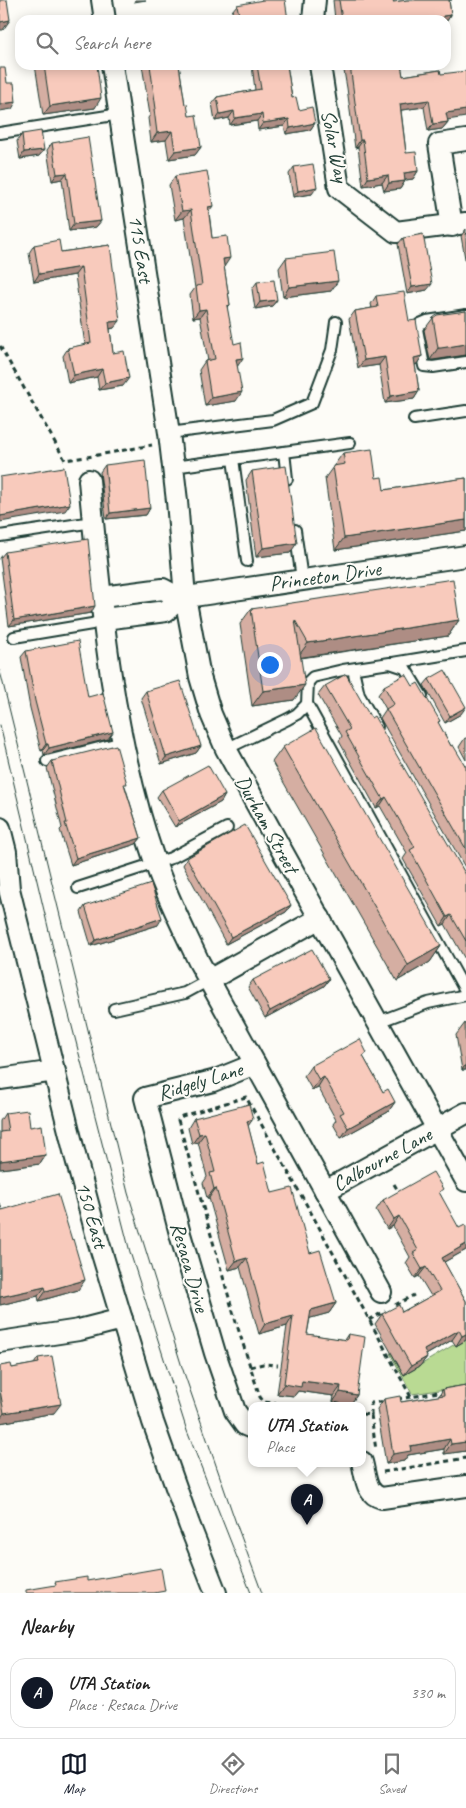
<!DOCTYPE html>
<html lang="en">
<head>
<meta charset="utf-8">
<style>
  :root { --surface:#fff; --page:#f2f2f2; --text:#222; --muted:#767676; --line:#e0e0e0; --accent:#111827 }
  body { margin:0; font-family:Caveat,sans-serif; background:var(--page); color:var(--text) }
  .you { position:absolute; left:269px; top:664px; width:18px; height:18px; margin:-12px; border:4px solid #fff; border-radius:50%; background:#1a73e8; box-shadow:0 0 0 8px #1a73e833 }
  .badge { display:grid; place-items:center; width:32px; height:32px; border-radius:50%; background:var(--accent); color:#fff; font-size:16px; font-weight:700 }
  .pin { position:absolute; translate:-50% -41px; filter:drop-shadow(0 1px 2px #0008) }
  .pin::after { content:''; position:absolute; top:26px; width:18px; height:15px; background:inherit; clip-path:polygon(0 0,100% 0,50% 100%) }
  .popup { position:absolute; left:248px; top:1402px; width:118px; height:65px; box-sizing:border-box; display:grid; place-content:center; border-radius:10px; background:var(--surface); filter:drop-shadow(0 1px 4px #0005); font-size:16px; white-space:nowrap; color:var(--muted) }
  .popup b { font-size:19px; color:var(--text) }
  .popup::after { content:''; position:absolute; left:50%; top:100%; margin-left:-10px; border:10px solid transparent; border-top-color:var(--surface) }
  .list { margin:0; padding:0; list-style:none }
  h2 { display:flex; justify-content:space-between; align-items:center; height:65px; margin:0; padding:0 20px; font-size:21px }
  h2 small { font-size:16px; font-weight:400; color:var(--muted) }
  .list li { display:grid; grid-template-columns:32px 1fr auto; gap:15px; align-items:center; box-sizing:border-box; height:70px; margin:0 10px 10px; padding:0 10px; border:1px solid var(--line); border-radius:15px }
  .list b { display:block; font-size:19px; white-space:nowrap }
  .list p { margin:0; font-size:16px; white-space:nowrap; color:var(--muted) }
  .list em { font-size:16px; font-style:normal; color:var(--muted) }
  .icon { flex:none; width:28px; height:28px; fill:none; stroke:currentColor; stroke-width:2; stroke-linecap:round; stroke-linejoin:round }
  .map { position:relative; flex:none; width:466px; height:1593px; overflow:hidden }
  .search { position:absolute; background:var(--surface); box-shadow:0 2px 12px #0003; left:15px; right:15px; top:15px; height:55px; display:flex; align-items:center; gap:12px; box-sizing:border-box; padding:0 18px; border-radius:15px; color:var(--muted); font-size:19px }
  .sheet { height:145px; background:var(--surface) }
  nav { display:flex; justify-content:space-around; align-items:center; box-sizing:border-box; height:70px; border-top:1px solid var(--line); background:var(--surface); font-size:14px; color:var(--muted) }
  nav a { display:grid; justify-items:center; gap:2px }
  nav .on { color:var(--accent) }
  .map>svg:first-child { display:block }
  .green { fill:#b9da93; stroke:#6c8c64 }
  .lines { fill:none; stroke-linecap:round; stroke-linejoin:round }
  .service-casing { stroke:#1f3d34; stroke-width:14 }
  .minor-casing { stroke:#1f3d34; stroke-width:24 }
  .path { stroke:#1f3d34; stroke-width:3; stroke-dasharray:5 4; stroke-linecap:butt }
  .service { stroke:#fdfcf7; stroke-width:10 }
  .minor { stroke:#fdfcf7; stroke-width:20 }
  .tram { stroke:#1f3d34; stroke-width:1 }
  .wall { fill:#d5aea2; stroke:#1f3d34 }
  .shaded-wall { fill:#ae8d84; stroke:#1f3d34 }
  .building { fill:#f8cabc; stroke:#1f3d34 }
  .labels { text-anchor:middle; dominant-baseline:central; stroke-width:4; stroke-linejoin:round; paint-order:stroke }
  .street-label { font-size:21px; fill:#1f3d34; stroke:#fdfcf7 }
</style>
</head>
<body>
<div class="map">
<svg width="466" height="1593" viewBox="0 0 466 1593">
  <rect width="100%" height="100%" fill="#fdfcf7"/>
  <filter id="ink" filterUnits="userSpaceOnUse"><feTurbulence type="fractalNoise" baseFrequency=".02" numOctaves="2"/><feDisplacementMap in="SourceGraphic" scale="10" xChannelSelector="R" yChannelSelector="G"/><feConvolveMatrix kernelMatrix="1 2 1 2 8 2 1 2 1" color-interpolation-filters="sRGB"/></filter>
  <g filter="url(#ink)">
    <polygon class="green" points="466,1340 466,1386 412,1394 390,1353 391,1353 404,1375 455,1344 456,1345"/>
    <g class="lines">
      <defs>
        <g id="service">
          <polyline points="0,133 120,114"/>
          <polyline points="466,315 427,321 420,324 417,329 424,366 433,367 466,362"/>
          <polyline points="414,419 466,411"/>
          <polyline points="169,433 273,420 312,403 332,350 336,322"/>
          <polyline points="284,452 287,479"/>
          <polyline points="233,459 247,561"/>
          <polyline points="173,467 350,443"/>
          <polyline points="295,530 302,579"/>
          <polyline points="0,536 93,522"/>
          <polyline points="14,637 92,624 104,619"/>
          <polyline points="393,663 466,651"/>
          <polyline points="353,669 359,695 377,727"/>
          <polyline points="307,704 466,992"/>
          <polyline points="226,749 288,719 297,714 307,704 308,682 313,677 343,670 390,663 405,668 422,696"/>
          <polyline points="47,761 123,742"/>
          <polyline points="78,888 171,858 227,828"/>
          <polyline points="114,1009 185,993 209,980"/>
          <polyline points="378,1022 428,1003 466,995"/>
        </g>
        <g id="minor">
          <polyline points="102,0 105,20"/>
          <polyline points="313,20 315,0"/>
          <polyline points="112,65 169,433 177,501 185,597 200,677 211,714 226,749 281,849 466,1181"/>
          <polyline points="320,65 339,188 396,232 466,223"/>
          <polyline points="452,226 439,144 466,140"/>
          <path d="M89 480C101 609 113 742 156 865 168 899 184 930 199 962L381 1292"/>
          <polyline points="102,597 163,589 180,598"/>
          <polyline points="104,619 166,611 180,598 466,556"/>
          <polyline points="0,828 6,852 9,889 75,1155 97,1237 153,1422 189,1524 216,1593"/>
          <polyline points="209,980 320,918"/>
          <polyline points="0,1079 55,1071"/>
          <polyline points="325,1191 466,1113"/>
          <polyline points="0,1342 79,1330 122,1319"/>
          <polyline points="252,1428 245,1425 235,1411 215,1353 180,1234 145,1098 213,1081 255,1064"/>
          <path d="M362 1462C366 1476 365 1494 382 1498L466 1486"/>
        </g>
      </defs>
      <use href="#service" class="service-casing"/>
      <use href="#minor" class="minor-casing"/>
      <g class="path">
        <polyline points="0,346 65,460 87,457 152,445"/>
        <polyline points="394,1184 400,1194"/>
        <polyline points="395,1305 414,1295"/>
        <polyline points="369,1320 385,1311"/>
        <polyline points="250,1367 263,1364 278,1365"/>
        <polyline points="397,1399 411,1397"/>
        <polyline points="297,1406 264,1402 260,1397 236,1322 178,1120 182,1116 246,1097 314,1218 411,1397 444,1391"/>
        <polyline points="362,1414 371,1415 376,1450"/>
        <polyline points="371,1415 371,1403 386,1401"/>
        <polyline points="383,1472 466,1458"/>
      </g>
      <use href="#service" class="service"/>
      <use href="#minor" class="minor"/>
      <g class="tram">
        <polyline points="0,671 128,1193 182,1367 236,1523 262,1593"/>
        <polyline points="0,725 66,1003 130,1252 187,1431 251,1593"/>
      </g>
    </g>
    <g class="wall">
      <polygon points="333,0 393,0 393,2 407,0 452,0 449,0 451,15 446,22 446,20 335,20"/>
      <polygon points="237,5 288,20 233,20 232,11"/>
      <polygon points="35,65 97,65 95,108 43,115"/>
      <polygon points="142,65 179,65 185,105 189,116 201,147 195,155 169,159 166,140 151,142 148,118 150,115"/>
      <polygon points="252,65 287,65 292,98 299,110 315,123 310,130 286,134 284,126 258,130 257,121 230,125 229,118 215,121 212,103 217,97 255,90"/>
      <polygon points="343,65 401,65 403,76 440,70 448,122 442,129 428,131 424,107 401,110 406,153 418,171 413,179 405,180 405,181 400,189 384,191 382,183 363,186 358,147 355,148 347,88"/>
      <polygon points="22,134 44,150 39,156 20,159 17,141"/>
      <polygon points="52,143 101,221 96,227 69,231 62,179 52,181 47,150"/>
      <polygon points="294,167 312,194 293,197 289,174"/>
      <polygon points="175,176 209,212 212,238 224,266 230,305 227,308 237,367 236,401 205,406 199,370 205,361 208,361 200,317 193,318 190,295 195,288 184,218 175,220 169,185"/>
      <polygon points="466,229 466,264 461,236"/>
      <polygon points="403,238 427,290 407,294 398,244"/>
      <polygon points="34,245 61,252 110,245 114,328 110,329 113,353 123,386 99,390 97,377 68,383 63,356 68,348 85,345 75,275 34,282 29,253"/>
      <polygon points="286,258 331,291 283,297 279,268"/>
      <polygon points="257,282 277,300 272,306 255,309 252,289"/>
      <polygon points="376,296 409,321 422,356 417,364 415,365 419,391 414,399 385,403 379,365 358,368 349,319 355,311 372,308 371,304"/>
      <polygon points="466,311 466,355 433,360 430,360 424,330 433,318"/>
      <polygon points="343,453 376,478 384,490 466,478 466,531 335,550 325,478"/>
      <polygon points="105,465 150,508 146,515 106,519 100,472"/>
      <polygon points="252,471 290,553 256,557 246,480"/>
      <polygon points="5,552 91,613 9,626 0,558"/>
      <polygon points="251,609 459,620 448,636 301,658 294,700 252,706 240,624"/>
      <polygon points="26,651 88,697 113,732 108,739 44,755 43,750 41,751 30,708 21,657"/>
      <polygon points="429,679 461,714 445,723 424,685"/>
      <polygon points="325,686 371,718 466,875 466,961 445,924 441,926 403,859 407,853 380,806 376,808 339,741 342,736 318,695"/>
      <polygon points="384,686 413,686 440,721 438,723 451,746 466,767 466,869 380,718 386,709 378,695"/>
      <polygon points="146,691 201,746 196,753 161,764 141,698"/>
      <polygon points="465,738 466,738 466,760 459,747"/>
      <polygon points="283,747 441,946 430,962 397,981 272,762"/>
      <polygon points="52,761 125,786 141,838 136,844 71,865 60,830 62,828 47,768"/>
      <polygon points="162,790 225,795 221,802 175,827 157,797"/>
      <polygon points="187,858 291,905 286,912 226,944 183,865"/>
      <polygon points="85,906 158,925 91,946 81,912"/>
      <polygon points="329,979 324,986 265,1018 248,987 253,980"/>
      <polygon points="465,1023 466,1070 462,1070 456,1035"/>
      <polygon points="364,1058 383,1092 395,1102 388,1112 341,1138 333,1124 336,1120 318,1087 312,1090 304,1076 311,1066"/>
      <polygon points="5,1113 30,1127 46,1155 40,1164 0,1169 0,1121"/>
      <polygon points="194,1118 248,1126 258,1164 272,1193 310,1253 336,1303 329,1313 310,1318 307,1334 344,1340 348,1334 357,1395 350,1405 333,1402 334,1396 298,1391 294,1396 277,1394 287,1326 259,1334 240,1267 229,1270 209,1198 207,1198 203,1183 207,1177 198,1142 192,1144 188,1128"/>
      <polygon points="440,1194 466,1250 444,1262 466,1301 466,1340 456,1346 452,1340 426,1355 427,1357 420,1366 404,1375 375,1324 382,1314 402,1312 431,1296 419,1276 415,1278 406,1263 410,1257 393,1226 387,1229 376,1210 383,1200"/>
      <polygon points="0,1204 2,1210 78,1290 39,1301 38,1296 0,1305"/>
      <polygon points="38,1358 54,1413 0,1423 0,1366 12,1368 34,1364"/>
      <polygon points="466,1385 466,1451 444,1454 444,1449 408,1455 404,1461 386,1464 377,1409 384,1399 401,1402 439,1396 443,1389"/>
    </g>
    <g class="shaded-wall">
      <polygon points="135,0 146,0 134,2"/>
      <polygon points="451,15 446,22 446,20 440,20 443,16"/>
      <polygon points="10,20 3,30 0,30 0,22"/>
      <polygon points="101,98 95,108 43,115 50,106"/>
      <polygon points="429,100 424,107 395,111 400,104"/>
      <polygon points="16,102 12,109 0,111 0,104"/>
      <polygon points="466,110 466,117 441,121 446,113"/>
      <polygon points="234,111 229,118 215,121 220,114"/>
      <polygon points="262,114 257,121 230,125 235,118"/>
      <polygon points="289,119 284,126 258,130 263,123"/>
      <polygon points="448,122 442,129 428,131 433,124"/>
      <polygon points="315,123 310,130 286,134 290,128"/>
      <polygon points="172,131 166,140 151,142 157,133"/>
      <polygon points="360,140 363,140 358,147 355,148"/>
      <polygon points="201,147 195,155 169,159 175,151"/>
      <polygon points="44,150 39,156 20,159 24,152"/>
      <polygon points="418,171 413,179 399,181 404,173"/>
      <polygon points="67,173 62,179 52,181 57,174"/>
      <polygon points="388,175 382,183 363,186 368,178"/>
      <polygon points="405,181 400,189 384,191 389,183"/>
      <polygon points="317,187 312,194 293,197 298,191"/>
      <polygon points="213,206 207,214 208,207"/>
      <polygon points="191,210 184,218 175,220 182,211"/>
      <polygon points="101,221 96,227 69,231 74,224"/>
      <polygon points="230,258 224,267 223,259"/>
      <polygon points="81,267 75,275 34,282 39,274"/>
      <polygon points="338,281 331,291 283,297 289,287"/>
      <polygon points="432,284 427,290 407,294 412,287"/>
      <polygon points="277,300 272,306 255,309 260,302"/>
      <polygon points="206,309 200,317 193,318 199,310"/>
      <polygon points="120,321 114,328 103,330 109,322"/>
      <polygon points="466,344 466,355 433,360 430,360 438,348"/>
      <polygon points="422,356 417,364 408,366 414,358"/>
      <polygon points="385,357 379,365 358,368 364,360"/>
      <polygon points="243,358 237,367 236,359"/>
      <polygon points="102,369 97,377 68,383 74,375"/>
      <polygon points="129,378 123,386 99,390 105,383"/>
      <polygon points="419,391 414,399 385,403 391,396"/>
      <polygon points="242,392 236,401 205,406 211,398"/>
      <polygon points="70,504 65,511 0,522 0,516"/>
      <polygon points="150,508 146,515 106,519 110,513"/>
      <polygon points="466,520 466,531 335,550 344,538"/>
      <polygon points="297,543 290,553 256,557 263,548"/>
      <polygon points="95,606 91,613 9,626 14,620"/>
      <polygon points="459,620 448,636 297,658 308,643"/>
      <polygon points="305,685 294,700 252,706 263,691"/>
      <polygon points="466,707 461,714 445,723 450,716"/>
      <polygon points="113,732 108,739 44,755 49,748"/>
      <polygon points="46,744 48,744 43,750 41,751"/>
      <polygon points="201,746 196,753 161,764 166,757"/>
      <polygon points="225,795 221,802 175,827 179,821"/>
      <polygon points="386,797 380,806 376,808 383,799"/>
      <polygon points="141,838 136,844 71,865 76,858"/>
      <polygon points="291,905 286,912 226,944 231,937"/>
      <polygon points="451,915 445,924 441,926 447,917"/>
      <polygon points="162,918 158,925 91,946 96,940"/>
      <polygon points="441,946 430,962 397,981 408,965"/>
      <polygon points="329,979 324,986 265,1018 270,1011"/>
      <polygon points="466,1064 466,1070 462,1070"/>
      <polygon points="324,1077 318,1087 312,1090 319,1080"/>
      <polygon points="395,1102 388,1112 341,1138 348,1128"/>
      <polygon points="253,1119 246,1129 247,1121"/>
      <polygon points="205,1133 198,1142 192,1144 199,1134"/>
      <polygon points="46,1155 40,1164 0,1169 0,1161"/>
      <polygon points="216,1188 209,1198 207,1198 214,1189"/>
      <polygon points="399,1216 393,1226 387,1229 394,1219"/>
      <polygon points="466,1244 466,1250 435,1267 442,1258"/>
      <polygon points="247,1258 240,1267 229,1270 236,1261"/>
      <polygon points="426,1267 419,1276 415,1278 422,1269"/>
      <polygon points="85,1280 78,1290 39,1301 46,1291"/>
      <polygon points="45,1287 38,1296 0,1305 0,1297"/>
      <polygon points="336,1303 329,1313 304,1320 311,1310"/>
      <polygon points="293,1316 287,1326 259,1334 265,1324"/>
      <polygon points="459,1330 452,1340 417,1360 424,1350"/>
      <polygon points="466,1334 466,1340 456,1346 462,1336"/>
      <polygon points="427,1357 420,1366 404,1375 411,1366"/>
      <polygon points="302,1381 341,1386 334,1396 298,1391 294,1396 277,1394 284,1384"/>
      <polygon points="340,1392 357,1395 350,1405 333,1402"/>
      <polygon points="61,1404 54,1413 0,1423 0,1419 4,1413"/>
      <polygon points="450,1439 444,1449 408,1455 404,1461 386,1464 393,1454 410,1446"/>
      <polygon points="466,1442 466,1451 444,1454 451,1444"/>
    </g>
    <g class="building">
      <polygon points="0,0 7,0 10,20 0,22"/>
      <polygon points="263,0 285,0 288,20 240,20 237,5"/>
      <polygon points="339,0 393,0 393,2 407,0 449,0 451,15 443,16 443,20 342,20"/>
      <polygon points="44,65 97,65 101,98 50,106"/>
      <polygon points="150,65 179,65 185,105 187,104 189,116 196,115 201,147 175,151 172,131 157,133 154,109 156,109"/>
      <polygon points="257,65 287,65 292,98 296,97 299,110 312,107 315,123 290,128 289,119 263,123 262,114 235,118 234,111 220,114 217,97 261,89"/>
      <polygon points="350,65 401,65 403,76 440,70 441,74 466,71 466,110 446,113 448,122 433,124 429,100 400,104 406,153 416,152 418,171 404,173 405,181 389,183 388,175 368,178 363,140 360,140"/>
      <polygon points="0,68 5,68 7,83 14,83 16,102 0,104"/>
      <polygon points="41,131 44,150 24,152 22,134"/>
      <polygon points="88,137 101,221 74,224 67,173 57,174 52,143"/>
      <polygon points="313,164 317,187 298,191 294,167"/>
      <polygon points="207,171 213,206 208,207 212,238 227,236 230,258 223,259 230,305 227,306 234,344 241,342 243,358 236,359 242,392 211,398 205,361 215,359 206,309 199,310 196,286 202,285 191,210 182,211 175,176"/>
      <polygon points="423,234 432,284 412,287 403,238"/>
      <polygon points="59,240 61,252 110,245 120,321 109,322 113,353 124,351 129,378 105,383 102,369 74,375 68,348 91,343 81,267 39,274 34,245"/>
      <polygon points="334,252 338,281 289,287 286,258"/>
      <polygon points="274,280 277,300 260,302 257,282"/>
      <polygon points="404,292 409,321 416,320 422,356 414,358 419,391 391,396 385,357 364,360 355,311 378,307 376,296"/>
      <polygon points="466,311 466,344 441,348 438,348 433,318 437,315"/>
      <polygon points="372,449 376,478 382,477 384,490 466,478 466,520 344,538 333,466 345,464 343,453"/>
      <polygon points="145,460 150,508 110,513 105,465"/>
      <polygon points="286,466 297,543 263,548 252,471"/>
      <polygon points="64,467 70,504 0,516 0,477"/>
      <polygon points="88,539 95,606 14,620 5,552"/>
      <polygon points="453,579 459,620 308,643 295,620 305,685 263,691 251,609"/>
      <polygon points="78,641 88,697 103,693 113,732 49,748 48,744 46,744 35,701 26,651"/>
      <polygon points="445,670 466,707 450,716 429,679"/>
      <polygon points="346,674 371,718 374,716 466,875 466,941 451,915 447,917 410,850 415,847 386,797 383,799 345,732 350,729 325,686"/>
      <polygon points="406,674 413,686 418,683 440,721 438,722 451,746 453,745 466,767 466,849 386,709 394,704 384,686"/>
      <polygon points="180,681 201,746 166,757 146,691"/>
      <polygon points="316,728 441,946 408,965 283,747"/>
      <polygon points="116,745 127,784 124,784 141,838 76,858 65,823 67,823 52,761"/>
      <polygon points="208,765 225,795 179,821 162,790"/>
      <polygon points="245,825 291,905 231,937 187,858"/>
      <polygon points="151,884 162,918 96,940 85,906"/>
      <polygon points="312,949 329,979 270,1011 253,980"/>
      <polygon points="360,1039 367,1053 363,1056 383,1092 388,1089 395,1102 348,1128 340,1114 344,1112 324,1077 319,1080 311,1066"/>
      <polygon points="249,1104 253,1119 247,1121 258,1164 264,1162 272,1193 292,1188 310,1253 320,1250 336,1303 311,1310 307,1334 347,1340 348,1334 365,1337 357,1395 340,1392 341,1386 302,1381 301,1387 284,1384 293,1316 265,1324 247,1258 236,1261 216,1188 214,1189 210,1173 215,1172 205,1133 199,1134 194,1118"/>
      <polygon points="28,1110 30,1127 42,1125 46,1155 0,1161 0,1132 8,1131 5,1113"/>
      <polygon points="433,1172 443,1189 439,1192 459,1228 465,1225 466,1227 466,1244 442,1258 466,1301 466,1334 462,1336 459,1330 424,1350 427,1357 411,1366 382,1314 399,1305 402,1312 440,1291 426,1267 422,1269 413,1253 418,1250 399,1216 394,1219 383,1200"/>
      <polygon points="58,1194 72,1240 73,1239 85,1280 46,1291 45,1287 0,1297 0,1204 2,1210"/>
      <polygon points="52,1356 61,1404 4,1413 0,1390 0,1366 11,1364 12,1368 39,1363 38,1358"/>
      <polygon points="466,1385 466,1442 451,1444 450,1439 410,1446 411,1451 393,1454 384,1399 400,1396 401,1402 444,1395 443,1389"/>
      <polygon points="161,1568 165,1591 154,1593 26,1593 26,1590 56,1585 55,1582 87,1577 87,1581"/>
    </g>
  </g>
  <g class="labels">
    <g class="street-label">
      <text transform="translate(335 146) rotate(79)">Solar Way</text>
      <text transform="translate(141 249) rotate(81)">115 East</text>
      <text transform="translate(325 576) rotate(-8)">Princeton Drive</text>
      <text transform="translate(267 824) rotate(61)">Durham Street</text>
      <text transform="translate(200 1081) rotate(-17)">Ridgely Lane</text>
      <text transform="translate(382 1159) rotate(-29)">Calbourne Lane</text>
      <text transform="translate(92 1215) rotate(74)">150 East</text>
      <text transform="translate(190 1267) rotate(74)">Resaca Drive</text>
    </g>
  </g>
</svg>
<div class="you"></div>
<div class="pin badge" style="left:307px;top:1525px">A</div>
<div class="popup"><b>UTA Station</b>Place</div>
<div class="search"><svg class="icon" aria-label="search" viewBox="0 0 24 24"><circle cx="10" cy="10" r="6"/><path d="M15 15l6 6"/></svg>Search here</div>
</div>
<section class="sheet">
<h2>Nearby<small></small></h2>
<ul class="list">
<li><span class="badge">A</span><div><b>UTA Station</b><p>Place · Resaca Drive</p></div><em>330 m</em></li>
</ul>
</section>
<nav>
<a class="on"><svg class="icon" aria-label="map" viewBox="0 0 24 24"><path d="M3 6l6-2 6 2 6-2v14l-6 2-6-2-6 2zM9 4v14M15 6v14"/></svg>Map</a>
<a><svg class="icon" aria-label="directions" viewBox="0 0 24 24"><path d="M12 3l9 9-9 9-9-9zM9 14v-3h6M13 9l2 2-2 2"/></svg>Directions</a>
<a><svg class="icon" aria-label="saved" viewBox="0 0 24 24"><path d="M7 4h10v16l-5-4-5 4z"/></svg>Saved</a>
</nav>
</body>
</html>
